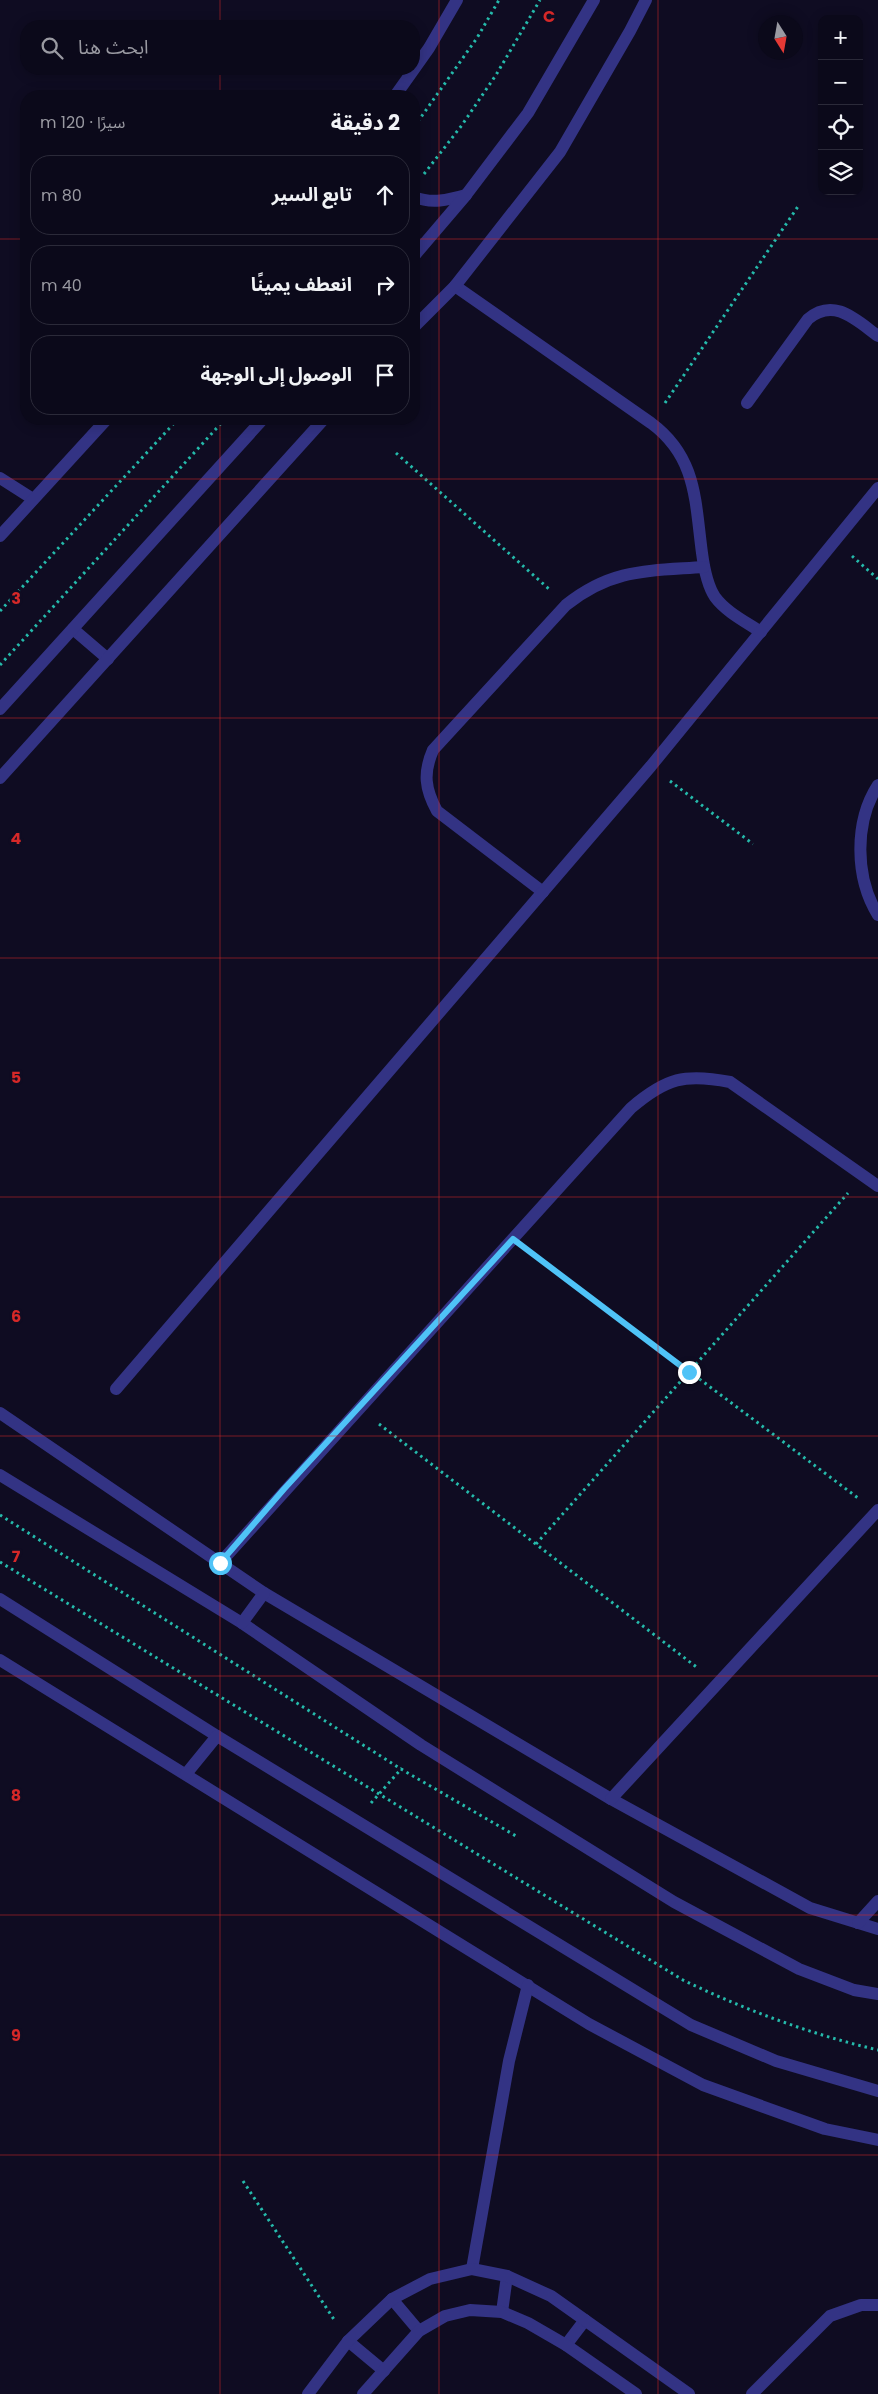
<!DOCTYPE html>
<html lang="ar">
<head>
<meta charset="utf-8">
<style>
  :root { --surface:#0b091a; --page:#191727; --text:#f1f3f6; --muted:#9a9aa2; --line:#2b2a39 }
  body { margin:0; font-family:Poppins,"Noto Sans Arabic",sans-serif; background:var(--page); color:var(--text); direction:rtl }
  .controls { position:absolute; right:15px; top:15px; display:grid; overflow:hidden; border-radius:10px; box-shadow:0 2px 12px #0003 }
  .controls button { width:45px; height:45px; display:grid; place-items:center; padding:0; border:0; border-bottom:1px solid var(--line); background:var(--surface); color:var(--text); font:25px sans-serif }
  .compass { position:absolute; left:758px; top:15px; width:45px; height:45px; border-radius:50%; background:var(--surface); box-shadow:0 2px 12px #0003; rotate:169deg }
  .stop { position:absolute; width:15px; height:15px; margin:-11px; border:4px solid #4fc3f7; border-radius:50%; background:#fff }
  .stop.end { background:#4fc3f7; border-color:#fff; box-shadow:0 1px 5px #0008 }
  .list { margin:0; padding:0; list-style:none }
  h2 { display:flex; justify-content:space-between; align-items:center; height:65px; margin:0; padding:0 20px; font-size:21px }
  h2 small { font-size:16px; font-weight:400; color:var(--muted) }
  .list li { display:grid; grid-template-columns:32px 1fr auto; gap:15px; align-items:center; box-sizing:border-box; height:80px; margin:0 10px 10px; padding:0 10px; border:1px solid var(--line); border-radius:20px }
  .list b { display:block; font-size:19px; white-space:nowrap }
  .list em { font-size:16px; font-style:normal; color:var(--muted) }
  .icon { flex:none; width:28px; height:28px; fill:none; stroke:currentColor; stroke-width:2; stroke-linecap:round; stroke-linejoin:round }
  .map { position:relative; flex:none; width:878px; height:2394px; overflow:hidden; direction:ltr }
  .search { position:absolute; background:var(--surface); box-shadow:0 2px 12px #0003; left:20px; top:20px; width:400px; height:55px; display:flex; align-items:center; gap:12px; box-sizing:border-box; padding:0 18px; border-radius:20px; color:var(--muted); font-size:19px }
  .panel { position:absolute; background:var(--surface); box-shadow:0 2px 12px #0003; left:20px; top:90px; width:400px; height:335px; border-radius:20px; direction:rtl }
  .map>svg:first-child { display:block }
  .lines { fill:none; stroke-linecap:round; stroke-linejoin:round }
  .path { stroke:#25baab; stroke-width:3; stroke-dasharray:2.5 4; stroke-linecap:butt }
  .lane { stroke:#333384; stroke-width:12 }
  .street { stroke:#333384; stroke-width:12 }
  .route { stroke:#4fc3f7; stroke-width:6 }
  .grid { fill:none; stroke:#d62828; stroke-width:1; stroke-opacity:0.55 }
  .grid-label { font-size:16px; text-anchor:middle; font-weight:bold; fill:#d62828; stroke:#0f0c22; stroke-width:5; stroke-linejoin:round; paint-order:stroke }
</style>
</head>
<body>
<div class="map">
<svg width="878" height="2394" viewBox="0 0 878 2394">
  <rect width="100%" height="100%" fill="#0f0c22"/>
  <g class="lines">
    <g class="path">
      <polyline points="414,127 477,38 499,0"/>
      <polyline points="424,174 462,125 496,75 540,0"/>
      <polyline points="665,403 799,205"/>
      <polyline points="396,453 549,589"/>
      <polyline points="852,556 878,579"/>
      <polyline points="0,611 178,419"/>
      <polyline points="0,665 225,419"/>
      <polyline points="670,781 753,844"/>
      <polyline points="533,1254 858,1498"/>
      <polyline points="379,1424 699,1669"/>
      <polyline points="0,1515 401,1769 516,1836"/>
      <polyline points="536,1544 848,1193"/>
      <path d="M0 1562 683 1980C745 2010 810 2034 878 2050"/>
      <polyline points="371,1803 402,1768"/>
      <polyline points="243,2181 335,2321"/>
    </g>
    <g class="lane">
      <path d="M747 403 808 319C834 297 856 320 878 336"/>
      <polyline points="752,2394 830,2316 861,2305 878,2305"/>
    </g>
    <g class="street">
      <polyline points="395,96 429,48 457,0"/>
      <path d="M414 197C432 204 448 200 466 195"/>
      <polyline points="414,256 466,195 528,113 594,0"/>
      <path d="M455 286 651 423C697 457 695 501 702 553 704 568 707 585 715 597 726 612 746 622 761 632"/>
      <polyline points="414,327 455,286 560,152 630,31 646,0"/>
      <polyline points="0,478 33,499"/>
      <polyline points="0,536 107,419"/>
      <polyline points="73,629 108,659"/>
      <polyline points="0,709 263,419"/>
      <polyline points="0,778 324,419"/>
      <path d="M878 785C854 822 855 878 878 915"/>
      <path d="M543 892 437 811C425 789 423 773 433 750L566 605C612 568 649 571 704 567"/>
      <polyline points="116,1389 651,766 878,488"/>
      <polyline points="0,1413 264,1593 611,1799 810,1908 878,1929"/>
      <polyline points="0,1475 242,1623 421,1745 674,1902 799,1969 854,1990 878,1994"/>
      <path d="M220 1563 631 1108C666 1078 685 1073 730 1082L878 1186"/>
      <polyline points="0,1599 217,1736 691,2025 776,2061 878,2091"/>
      <polyline points="242,1623 264,1593"/>
      <polyline points="0,1660 589,2024 703,2085 825,2129 878,2140"/>
      <polyline points="186,1774 217,1736"/>
      <polyline points="611,1799 878,1510"/>
      <polyline points="858,1923 878,1901"/>
      <polyline points="472,2269 509,2061 528,1985"/>
      <polyline points="392,2299 419,2331"/>
      <polyline points="502,2312 507,2276"/>
      <polyline points="348,2341 384,2371"/>
      <polyline points="566,2345 585,2320"/>
      <polyline points="308,2394 348,2341 392,2299 430,2279 472,2269 507,2276 551,2296 689,2394"/>
      <polyline points="363,2394 419,2331 445,2316 470,2310 502,2312 528,2323 566,2345 636,2394"/>
    </g>
  </g>
  <g class="lines">
    <polyline class="route" points="220,1563 284,1489 513,1239 689,1372"/>
  </g>
  <path class="grid" d="M220 0V26M439 0V2394M658 0V2394M220 69V96M0 239H26M414 239H878M220 419V2394M0 479H878M0 718H878M0 958H878M0 1197H878M0 1436H878M0 1676H878M0 1915H878M0 2155H878"/>
  <g class="grid-label">
    <text x="549" y="22">C</text>
    <text x="16" y="604">3</text>
    <text x="16" y="844">4</text>
    <text x="16" y="1083">5</text>
    <text x="16" y="1322">6</text>
    <text x="16" y="1562">7</text>
    <text x="16" y="1801">8</text>
    <text x="16" y="2041">9</text>
  </g>
</svg>
<div class="controls">
<button>+</button>
<button>−</button>
<button><svg class="icon" aria-label="locate" viewBox="0 0 24 24"><circle cx="12" cy="12" r="6"/><path d="M12 2v4M12 18v4M2 12h4M18 12h4"/></svg></button>
<button><svg class="icon" aria-label="layers" viewBox="0 0 24 24"><path d="M12 4l9 5-9 5-9-5zM3 14l9 5 9-5"/></svg></button>
</div>
<svg class="compass" viewBox="-18 -18 36 36"><path d="M0-13l5 13h-10z" fill="#e53935"/><path d="M0 13l5-13h-10z" fill="#9a9aa2"/></svg>
<div class="stop" style="left:220px;top:1563px"></div>
<div class="stop end" style="left:689px;top:1372px"></div>
<div class="search"><svg class="icon" aria-label="search" viewBox="0 0 24 24"><circle cx="10" cy="10" r="6"/><path d="M15 15l6 6"/></svg>ابحث هنا</div>
<section class="panel">
<h2>2 دقيقة<small>سيرًا · 120 m</small></h2>
<ul class="list">
<li><svg class="icon" aria-label="ahead" viewBox="0 0 24 24"><path d="M12 20V5M6 11l6-6 6 6"/></svg><div><b>تابع السير</b></div><em>80 m</em></li>
<li><svg class="icon" aria-label="right" viewBox="0 0 24 24"><path d="M7 20v-9h11M14 6l5 5-5 5"/></svg><div><b>انعطف يمينًا</b></div><em>40 m</em></li>
<li><svg class="icon" aria-label="arrive" viewBox="0 0 24 24"><path d="M6 21V4h12l-3 4 3 4H6"/></svg><div><b>الوصول إلى الوجهة</b></div></li>
</ul>
</section>
</div>
</body>
</html>
